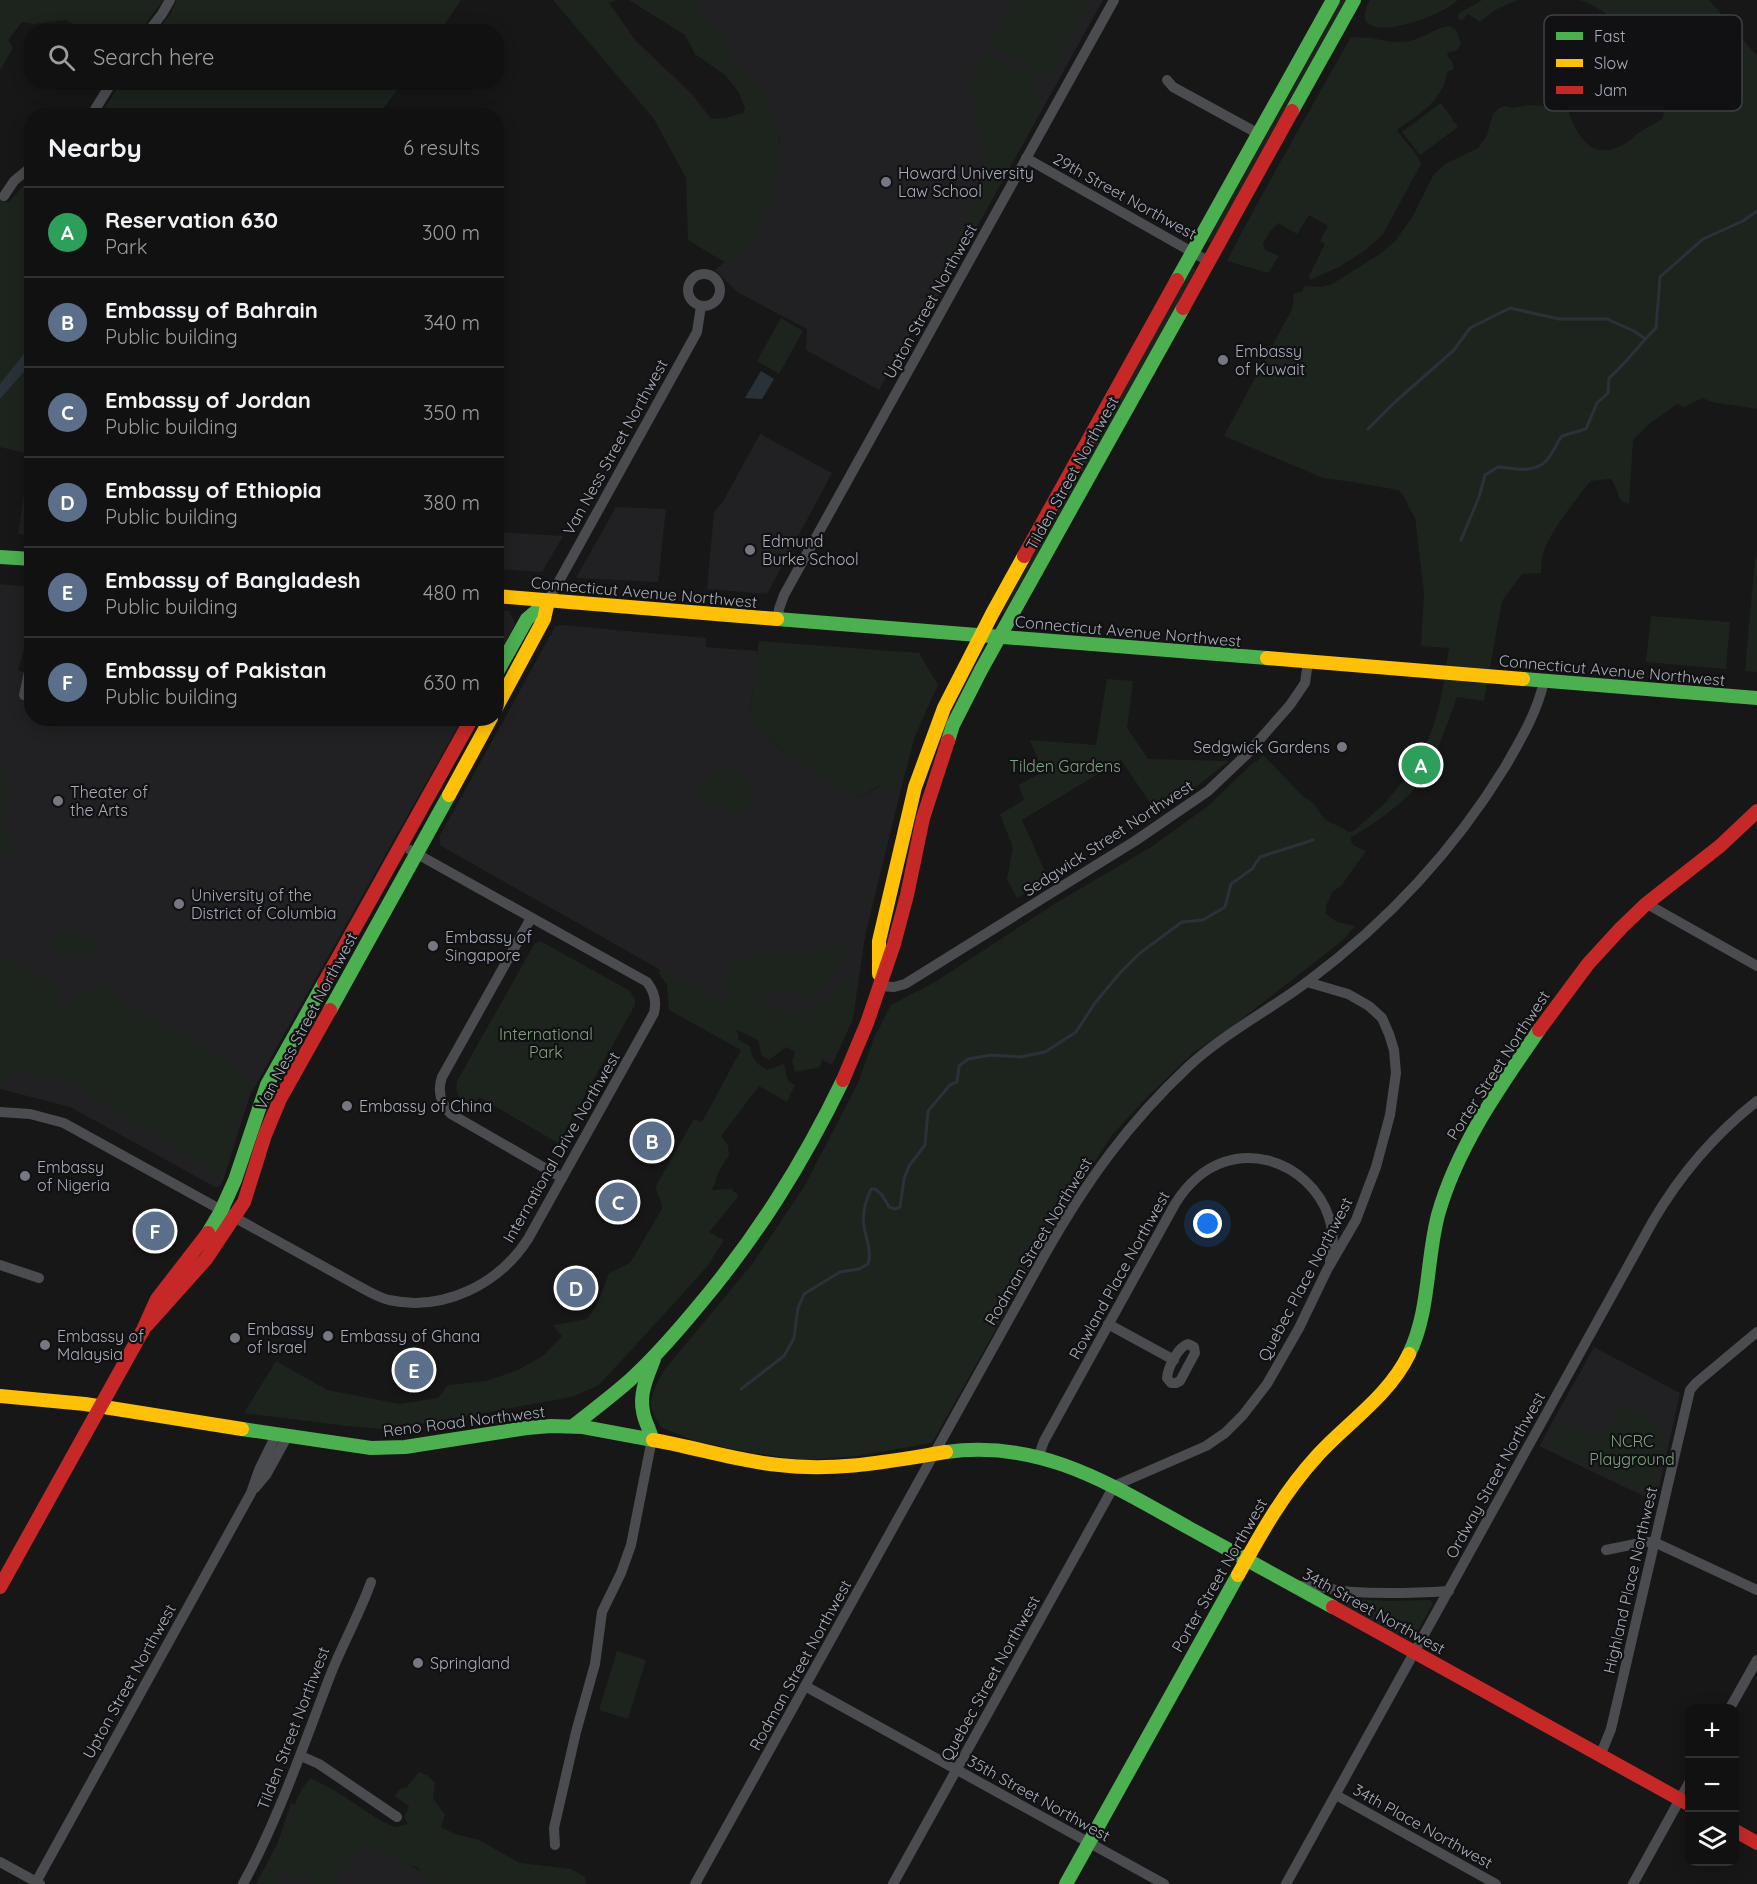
<!DOCTYPE html>
<html lang="en">
<head>
<meta charset="utf-8">
<style>
  :root { --surface:#111; --page:#1e1f1f; --text:#f1f3f6; --muted:#9c9d9f; --line:#303131; --accent:#db2777 }
  body { margin:0; font-family:Quicksand,sans-serif; background:var(--page); color:var(--text) }
  .controls { position:absolute; right:18px; bottom:18px; display:grid; overflow:hidden; border-radius:12px; box-shadow:0 3px 15px #0003 }
  .controls button { width:54px; height:54px; display:grid; place-items:center; padding:0; border:0; border-bottom:2px solid var(--line); background:var(--surface); color:var(--text); font:30px sans-serif }
  .you { position:absolute; left:1208px; top:1224px; width:21px; height:21px; margin:-15px; border:4px solid #fff; border-radius:50%; background:#1a73e8; box-shadow:0 0 0 9px #1a73e833 }
  .badge { display:grid; place-items:center; width:39px; height:39px; border-radius:50%; background:var(--accent); color:#fff; font-size:20px; font-weight:700 }
  .pin { position:absolute; translate:-50% -50%; border:3px solid #fff; box-shadow:0 2px 6px #0006 }
  .list { margin:0; padding:0; list-style:none }
  h2 { display:flex; justify-content:space-between; align-items:center; height:78px; margin:0; padding:0 24px; font-size:26px }
  h2 small { font-size:20px; font-weight:400; color:var(--muted) }
  .list li { display:grid; grid-template-columns:39px 1fr auto; gap:18px; align-items:center; box-sizing:border-box; height:90px; padding:0 24px; border-top:2px solid var(--line) }
  .list b { display:block; font-size:22px; white-space:nowrap }
  .list p { margin:0; font-size:20px; white-space:nowrap; color:var(--muted) }
  .list em { font-size:20px; font-style:normal; color:var(--muted) }
  .icon { flex:none; width:33px; height:33px; fill:none; stroke:currentColor; stroke-width:2; stroke-linecap:round; stroke-linejoin:round }
  .map { position:relative; flex:none; width:1757px; height:1884px; overflow:hidden }
  .search { position:absolute; background:var(--surface); box-shadow:0 3px 15px #0003; left:24px; top:24px; width:480px; height:66px; display:flex; align-items:center; gap:15px; box-sizing:border-box; padding:0 21px; border-radius:24px; color:var(--muted); font-size:22px }
  .panel { position:absolute; background:var(--surface); box-shadow:0 3px 15px #0003; left:24px; top:108px; width:480px; height:618px; border-radius:24px }
  .map>svg:first-child { display:block }
  .built { fill:#212123 }
  .green { fill:#1d241e }
  .water { fill:#2a3239 }
  .lines { fill:none; stroke-linecap:round; stroke-linejoin:round }
  .stream { stroke:#2a3239; stroke-width:3 }
  .street { stroke:#4b4c50; stroke-width:10 }
  .fast { stroke:#4caf50; stroke-width:14 }
  .slow { stroke:#ffc107; stroke-width:14 }
  .jam { stroke:#c62828; stroke-width:14 }
  .poi-dot { fill:#757880; stroke:#111113; stroke-width:2 }
  .labels { text-anchor:middle; dominant-baseline:central; stroke-width:4.5; stroke-linejoin:round; paint-order:stroke }
  .poi-label { font-size:16px; fill:#a8adb8; stroke:#111113; text-anchor:start }
  .street-label { font-size:16px; fill:#a8adb8; stroke:#111113 }
  .park-label { font-size:16px; fill:#7fa381; stroke:#111113 }
  .key { fill:#111113; stroke:#3e4045; stroke-width:1.5 }
  .key-label { font-size:16px; fill:#a8adb8 }
</style>
</head>
<body>
<div class="map">
<svg width="1757" height="1884" viewBox="0 0 1757 1884">
  <rect width="100%" height="100%" fill="#171717"/>
  <g class="built">
    <polygon points="689,0 1103,0 932,308 908,336 879,390 806,350 807,329 737,292 715,270 733,255 775,165 780,140 766,116"/>
    <polygon points="760,434 832,473 767,594 707,589 714,512 722,503"/>
    <polygon points="27,472 31,472 31,535 18,534"/>
    <polygon points="616,507 666,509 658,582 576,578"/>
    <polygon points="497,532 563,536 542,572 497,569"/>
    <polygon points="0,584 31,587 31,625 18,670 31,676 32,718 462,719 250,1095 223,1181 219,1187 215,1187 70,1107 0,1089"/>
    <polygon points="497,611 509,611 515,624 497,657"/>
    <polygon points="560,625 706,638 706,647 758,651 749,720 784,752 858,798 879,787 901,789 865,936 853,1019 832,1065 675,980 665,980 659,969 441,846 439,837 555,627"/>
    <polygon points="1594,1347 1680,1393 1656,1502 1539,1446"/>
    <polygon points="291,1803 445,1884 256,1884 278,1842"/>
  </g>
  <g class="green">
    <polygon points="0,0 163,0 140,31 82,31 82,29 66,20 33,24 22,22 8,40 13,48 0,70"/>
    <polygon points="177,0 461,0 440,31 156,32 169,16"/>
    <polygon points="553,0 618,0 609,3 635,40 693,95 711,119 726,118 743,113 745,108 738,91 725,75 695,54 685,35 629,0 696,0 738,63 748,71 765,93 778,130 780,153 773,195 755,238 729,265 688,240 686,178 654,119"/>
    <polygon points="1013,0 1091,0 1048,79 988,46"/>
    <polygon points="1339,0 1351,0 1210,244 1207,240"/>
    <path d="M1370 0H1458C1441 18 1341 52 1370 0Z"/>
    <polygon points="1482,0 1518,0 1495,10 1480,22 1468,14 1462,20 1458,19 1458,14"/>
    <path d="M1580 0H1709L1757 56V409L1712 402 1702 398 1685 407 1677 404 1649 424 1633 440 1629 504 1620 500 1614 483 1610 479 1591 481 1588 484C1574 503 1549 532 1543 554 1541 560 1541 567 1541 573L1522 574 1502 601 1484 701 1457 697C1445 728 1432 774 1407 797 1391 812 1370 826 1350 838L1353 845 1366 851 1342 885 1332 892 1326 906V914L1337 922 1355 926 1345 938 1333 948 1229 1029 1193 1053 1148 1096 1111 1136 1056 1222 932 1443 858 1456 804 1460 752 1453 695 1441 660 1427C659 1421 654 1417 652 1410 648 1397 659 1380 665 1369L753 1263 804 1187 858 1083 874 1038 891 1005 935 982 1056 903 1151 847 1208 806 1255 761 1256 762 1263 755 1305 798C1316 802 1318 813 1326 820 1333 825 1342 826 1349 832L1355 830 1385 803 1404 780 1402 778C1408 770 1416 761 1422 752 1439 721 1444 683 1449 648L1421 646 1424 593 1415 517C1407 508 1407 496 1398 490L1353 482 1323 478 1224 436 1292 309 1294 293 1302 292 1305 286 1321 287 1332 284 1380 254 1396 240 1413 216 1434 174 1445 164 1478 148 1487 135 1493 114 1499 108 1506 106 1513 108 1529 105 1559 107 1568 111C1578 138 1592 161 1623 145 1629 142 1633 137 1638 133 1646 128 1655 124 1663 118L1664 111 1656 102 1629 79C1629 38 1620 15 1580 0Z"/>
    <path d="M1450 26 1456 30 1461 43 1457 50 1448 53 1447 55 1452 61 1454 69 1447 72C1443 101 1419 114 1397 130 1404 141 1417 152 1421 164L1383 234 1367 249 1339 267 1310 280 1309 276 1325 244 1320 241 1328 226 1309 215 1297 234 1278 223 1271 230 1263 244 1265 250 1279 256 1268 273 1227 261C1266 185 1309 112 1351 37 1357 38 1364 37 1370 38 1384 40 1394 44 1409 41 1423 39 1435 27 1450 26Z"/>
    <path d="M986 54 1033 77 1034 86 1041 106 1034 123 950 275 946 276 941 273C956 237 979 197 983 160 984 145 977 132 975 119 973 104 975 91 968 78L971 74 976 71Z"/>
    <polygon points="121,83 402,83 378,115 99,116"/>
    <polygon points="1441,103 1458,127 1420,155 1402,132"/>
    <polygon points="31,177 31,456 29,454 0,447 0,196 8,203"/>
    <polygon points="1192,268 1196,269 1009,614 1004,613 1002,609"/>
    <polygon points="781,318 803,331 779,374 757,361"/>
    <polygon points="1757,557 1757,672 1745,671 1755,559"/>
    <polygon points="1651,616 1730,622 1726,669 1646,662"/>
    <polygon points="759,641 919,653 938,685 915,736 901,789 877,787 858,798 784,752 749,720"/>
    <polygon points="1107,679 1133,681 1127,728 1148,759 1229,761 1192,790 1158,814 1121,760 1022,820 1048,878 1017,898 1007,879 1013,848 1000,814 1024,800 1019,785 1043,772 1030,740 1096,745"/>
    <polygon points="723,767 748,780 748,787 757,800 741,813 730,816 727,809 714,802 709,808 694,800 711,770"/>
    <path d="M0 769 3 771 10 797C0 805 2 818 3 830L16 838 11 850 6 854 0 849Z"/>
    <polygon points="76,932 98,944 92,955 71,953 67,959 50,949 59,934"/>
    <path d="M540 941 630 991 635 999V1005L558 1143 479 1097 473 1106C461 1101 454 1096 457 1081L535 943Z"/>
    <path d="M848 942 841 968 812 995 774 992 760 1003 777 1010H785L793 1017 804 1010 812 1008 829 998 847 981 854 982C856 1007 849 1031 837 1054L829 1053 823 1057 820 1067 795 1072 792 1061 795 1052 786 1047 769 1060 762 1056 758 1040 737 1030 739 1040 750 1046C752 1059 756 1064 767 1070L784 1064 788 1081 795 1085 787 1102 759 1086 721 1136 728 1146 729 1155 719 1171 712 1190 731 1189 739 1196 709 1232 724 1240 708 1265 689 1287 599 1385 572 1397 433 1422 382 1429 347 1426 244 1413 276 1361 327 1390 400 1404 438 1398 448 1385 486 1381 518 1370 544 1355 562 1336 553 1325 587 1319 596 1307 609 1273 630 1263 662 1209C662 1198 656 1195 656 1186L694 1119 702 1122 741 1050 669 1010 667 985 658 972 666 971 723 1002 728 993 724 986 735 961 775 952 785 957Z"/>
    <polygon points="0,954 60,987 53,1000 66,1006 97,983 107,983 137,1010 233,1064 243,1077 253,1085 245,1101 222,1178 69,1081 13,1071 5,1086 0,1083"/>
    <polygon points="1622,1404 1650,1420 1667,1440 1653,1495 1547,1445 1559,1421 1602,1441"/>
    <polygon points="1343,1598 1387,1601 1430,1600 1433,1603 1414,1638 1410,1641 1342,1604 1340,1602"/>
    <polygon points="617,1651 646,1660 628,1719 599,1710"/>
    <path d="M419 1772 427 1775 435 1783 433 1798 445 1815 441 1827 455 1834 479 1840 520 1863 571 1869 585 1877 586 1884H437L426 1877 417 1867 406 1865 371 1846 366 1845 358 1847 351 1866 343 1870 335 1884H313L286 1869 283 1870 275 1884H257C267 1867 278 1851 285 1833 292 1814 296 1792 311 1778L337 1792 381 1821 395 1827 408 1824 404 1817 409 1806 396 1797 395 1795 401 1788H406Z"/>
  </g>
  <g class="water">
    <polygon points="31,345 31,364 0,399 0,384"/>
    <polygon points="761,371 774,379 762,399 745,398"/>
  </g>
  <g class="lines">
    <g class="stream">
      <polyline points="1368,429 1395,402 1454,350 1470,328 1510,308 1559,319 1607,319 1634,331 1644,338"/>
      <path d="M1461 540 1479 497 1485 475 1498 467C1513 468 1533 474 1546 461 1552 455 1556 444 1562 436L1586 429 1597 403 1608 393 1609 378C1627 363 1639 344 1656 328L1660 277 1703 239 1743 221 1757 211"/>
      <path d="M741 1389 784 1356 794 1338 798 1308 804 1294 840 1272 859 1269 868 1264C872 1250 866 1240 864 1226 862 1215 866 1200 871 1189H875L882 1195 889 1207 895 1209 900 1207 904 1179 909 1166 925 1145 928 1111 950 1085 957 1082 959 1066 968 1059 991 1055 1020 1057 1045 1052 1076 1032 1095 1003 1119 974 1140 953 1182 922 1203 920 1225 907 1231 884 1252 869 1260 857 1313 840"/>
    </g>
    <g class="street">
      <polyline points="148,32 162,14 170,0"/>
      <polyline points="1167,80 1173,87 1259,134"/>
      <polyline points="91,116 112,82"/>
      <polyline points="1026,158 1208,261"/>
      <polyline points="4,196 14,181 32,166"/>
      <circle cx="704" cy="290" r="16"/>
      <polyline points="548,601 697,332 701,306"/>
      <polyline points="778,619 779,609 784,595 1114,0"/>
      <polyline points="24,695 32,658"/>
      <polyline points="1647,904 1757,966"/>
      <path d="M531 918 442 1077C437 1091 441 1104 451 1114L562 1178"/>
      <polyline points="879,986 894,987 905,984 1135,841 1208,791 1247,754 1290,705 1305,683 1308,662"/>
      <path d="M0 1112 30 1114 64 1123 355 1284C366 1290 377 1297 389 1300 444 1312 499 1284 528 1239L654 1013C657 1001 654 991 647 982L410 850"/>
      <polyline points="0,1265 39,1278"/>
      <polyline points="1108,1324 1174,1360"/>
      <path d="M1188 1344 1194 1347 1195 1353 1180 1381 1176 1383H1171L1167 1378C1168 1367 1178 1347 1188 1344Z"/>
      <path d="M1039 1455 1044 1441 1175 1204C1186 1186 1203 1169 1224 1162 1283 1142 1347 1200 1330 1261"/>
      <polyline points="255,1488 266,1475 287,1437"/>
      <polyline points="1606,1550 1645,1542 1654,1542 1757,1590"/>
      <path d="M1297 1586C1315 1584 1335 1591 1353 1592 1385 1594 1417 1593 1449 1591"/>
      <polyline points="805,1686 1164,1884"/>
      <polyline points="1730,1708 1757,1660"/>
      <polyline points="301,1756 319,1764 397,1817"/>
      <polyline points="1600,1756 1611,1729 1690,1390 1696,1383 1757,1332"/>
      <polyline points="1336,1795 1496,1884"/>
      <polyline points="555,1845 554,1828 576,1732 595,1664 602,1612 621,1573 631,1545 652,1439"/>
      <polyline points="0,1862 40,1884"/>
      <polyline points="35,1884 251,1493 259,1470 276,1435"/>
      <path d="M243 1884C280 1816 304 1743 332 1671 344 1641 360 1613 371 1582"/>
      <path d="M695 1884 1044 1256C1086 1182 1127 1124 1189 1066 1225 1033 1268 1011 1307 982 1386 923 1453 852 1505 767 1521 739 1537 713 1544 681"/>
      <polyline points="893,1884 1114,1486 1206,1446 1225,1433 1243,1415 1267,1384 1299,1328 1327,1270 1356,1220 1376,1167 1390,1115 1396,1073 1394,1050 1389,1034 1382,1018 1369,1006 1348,994 1307,982"/>
      <path d="M1286 1884 1653 1221C1680 1175 1715 1134 1757 1101"/>
      <polyline points="1633,1884 1690,1781"/>
    </g>
    <g class="fast">
      <polyline points="1292,111 1354,0"/>
      <polyline points="1177,280 1333,0"/>
      <polyline points="0,557 32,559"/>
      <polyline points="777,619 1267,658"/>
      <polyline points="496,674 527,619 548,601"/>
      <polyline points="1523,679 1757,698"/>
      <polyline points="948,741 953,725 981,670 1183,308"/>
      <polyline points="330,1010 449,795"/>
      <polyline points="208,1233 221,1211 235,1180 267,1085 324,983"/>
      <path d="M1409 1354C1430 1311 1426 1261 1438 1215 1457 1147 1499 1088 1539 1030"/>
      <path d="M573 1426C592 1411 612 1396 630 1380 653 1359 675 1334 695 1310 756 1238 802 1165 843 1080"/>
      <polyline points="242,1429 371,1448 405,1447 527,1428 551,1426 583,1427 653,1440"/>
      <path d="M652 1439C650 1429 644 1421 643 1411 639 1393 648 1375 654 1359"/>
      <path d="M946 1452C1041 1439 1110 1484 1189 1528 1237 1554 1285 1581 1333 1607"/>
      <polyline points="1066,1884 1238,1575"/>
    </g>
    <g class="slow">
      <polyline points="496,596 777,619"/>
      <polyline points="1267,658 1523,679"/>
      <polyline points="496,708 544,619 548,601"/>
      <polyline points="449,795 491,718"/>
      <polyline points="879,974 879,941 915,787 944,708 992,614 1024,556"/>
      <polyline points="0,1396 85,1404 242,1429"/>
      <path d="M653 1440C695 1447 736 1461 779 1465 836 1472 890 1461 946 1452"/>
      <path d="M1238 1575C1261 1533 1284 1492 1317 1456 1347 1423 1389 1396 1409 1354"/>
    </g>
    <g class="jam">
      <polyline points="1183,308 1292,111"/>
      <polyline points="1024,556 1177,280"/>
      <polyline points="324,983 472,718"/>
      <polyline points="1539,1030 1588,964 1621,928 1646,904 1720,846 1757,811"/>
      <polyline points="843,1080 867,1023 894,944 907,895 923,818 948,741"/>
      <polyline points="147,1325 206,1259 244,1202 265,1135 280,1099 330,1010"/>
      <polyline points="0,1587 143,1330 157,1299 208,1233"/>
      <polyline points="1333,1607 1690,1805"/>
      <polyline points="1734,1830 1757,1843"/>
    </g>
  </g>
  <g class="poi-dot">
    <circle cx="886" cy="182" r="6"/>
    <circle cx="1223" cy="360" r="6"/>
    <circle cx="750" cy="550" r="6"/>
    <circle cx="1342" cy="747" r="6"/>
    <circle cx="58" cy="801" r="6"/>
    <circle cx="179" cy="904" r="6"/>
    <circle cx="433" cy="946" r="6"/>
    <circle cx="347" cy="1106" r="6"/>
    <circle cx="25" cy="1176" r="6"/>
    <circle cx="328" cy="1336" r="6"/>
    <circle cx="235" cy="1338" r="6"/>
    <circle cx="45" cy="1345" r="6"/>
    <circle cx="418" cy="1663" r="6"/>
  </g>
  <g class="labels">
    <g class="poi-label">
      <text x="898" y="173">Howard University<tspan x="898" dy="18">Law School</tspan></text>
      <text x="1235" y="351">Embassy<tspan x="1235" dy="18">of Kuwait</tspan></text>
      <text x="762" y="541">Edmund<tspan x="762" dy="18">Burke School</tspan></text>
      <text x="1330" y="747" text-anchor="end">Sedgwick Gardens</text>
      <text x="70" y="792">Theater of<tspan x="70" dy="18">the Arts</tspan></text>
      <text x="191" y="895">University of the<tspan x="191" dy="18">District of Columbia</tspan></text>
      <text x="445" y="937">Embassy of<tspan x="445" dy="18">Singapore</tspan></text>
      <text x="359" y="1106">Embassy of China</text>
      <text x="37" y="1167">Embassy<tspan x="37" dy="18">of Nigeria</tspan></text>
      <text x="247" y="1329">Embassy<tspan x="247" dy="18">of Israel</tspan></text>
      <text x="57" y="1336">Embassy of<tspan x="57" dy="18">Malaysia</tspan></text>
      <text x="340" y="1336">Embassy of Ghana</text>
      <text x="430" y="1663">Springland</text>
    </g>
    <g class="street-label">
      <text transform="translate(1125 196) rotate(29)">29th Street Northwest</text>
      <text transform="translate(930 301) rotate(-61)">Upton Street Northwest</text>
      <text transform="translate(615 447) rotate(-61)">Van Ness Street Northwest</text>
      <text transform="translate(1072 473) rotate(-61)">Tilden Street Northwest</text>
      <text transform="translate(644 592) rotate(5)">Connecticut Avenue Northwest</text>
      <text transform="translate(1128 631) rotate(5)">Connecticut Avenue Northwest</text>
      <text transform="translate(1612 670) rotate(5)">Connecticut Avenue Northwest</text>
      <text transform="translate(1108 838) rotate(-33)">Sedgwick Street Northwest</text>
      <text transform="translate(306 1021) rotate(-62)">Van Ness Street Northwest</text>
      <text transform="translate(1498 1065) rotate(-57)">Porter Street Northwest</text>
      <text transform="translate(561 1147) rotate(-60)">International Drive Northwest</text>
      <text transform="translate(1038 1241) rotate(-59)">Rodman Street Northwest</text>
      <text transform="translate(1119 1275) rotate(-61)">Rowland Place Northwest</text>
      <text transform="translate(1305 1279) rotate(-62)">Quebec Place Northwest</text>
      <text transform="translate(464 1421) rotate(-7)">Reno Road Northwest</text>
      <text transform="translate(1495 1475) rotate(-61)">Ordway Street Northwest</text>
      <text transform="translate(1219 1575) rotate(-60)">Porter Street Northwest</text>
      <text transform="translate(1630 1580) rotate(-77)">Highland Place Northwest</text>
      <text transform="translate(1374 1611) rotate(29)">34th Street Northwest</text>
      <text transform="translate(800 1665) rotate(-61)">Rodman Street Northwest</text>
      <text transform="translate(990 1678) rotate(-61)">Quebec Street Northwest</text>
      <text transform="translate(129 1681) rotate(-61)">Upton Street Northwest</text>
      <text transform="translate(293 1728) rotate(-69)">Tilden Street Northwest</text>
      <text transform="translate(1039 1798) rotate(29)">35th Street Northwest</text>
      <text transform="translate(1423 1826) rotate(29)">34th Place Northwest</text>
    </g>
    <g class="park-label">
      <text x="1065" y="766">Tilden Gardens</text>
      <text x="546" y="1034">International<tspan x="546" dy="18">Park</tspan></text>
      <text x="1632" y="1441">NCRC<tspan x="1632" dy="18">Playground</tspan></text>
    </g>
  </g>
  <rect x="1544" y="15" width="198" height="96" rx="9" class="key"/>
  <rect x="1556" y="32" width="27" height="8" fill="#4caf50"/>
  <rect x="1556" y="59" width="27" height="8" fill="#ffc107"/>
  <rect x="1556" y="86" width="27" height="8" fill="#c62828"/>
  <g class="key-label">
    <text x="1594" y="42">Fast</text>
    <text x="1594" y="69">Slow</text>
    <text x="1594" y="96">Jam</text>
  </g>
</svg>
<div class="controls">
<button>+</button>
<button>−</button>
<button><svg class="icon" aria-label="layers" viewBox="0 0 24 24"><path d="M12 4l9 5-9 5-9-5zM3 14l9 5 9-5"/></svg></button>
</div>
<div class="you"></div>
<div class="pin badge" style="left:1421px;top:765px;background:#2e9e5b">A</div>
<div class="pin badge" style="left:652px;top:1141px;background:#5c6f8a">B</div>
<div class="pin badge" style="left:618px;top:1202px;background:#5c6f8a">C</div>
<div class="pin badge" style="left:576px;top:1288px;background:#5c6f8a">D</div>
<div class="pin badge" style="left:414px;top:1370px;background:#5c6f8a">E</div>
<div class="pin badge" style="left:155px;top:1231px;background:#5c6f8a">F</div>
<div class="search"><svg class="icon" aria-label="search" viewBox="0 0 24 24"><circle cx="10" cy="10" r="6"/><path d="M15 15l6 6"/></svg>Search here</div>
<section class="panel">
<h2>Nearby<small>6 results</small></h2>
<ul class="list">
<li><span class="badge" style="background:#2e9e5b">A</span><div><b>Reservation 630</b><p>Park</p></div><em>300 m</em></li>
<li><span class="badge" style="background:#5c6f8a">B</span><div><b>Embassy of Bahrain</b><p>Public building</p></div><em>340 m</em></li>
<li><span class="badge" style="background:#5c6f8a">C</span><div><b>Embassy of Jordan</b><p>Public building</p></div><em>350 m</em></li>
<li><span class="badge" style="background:#5c6f8a">D</span><div><b>Embassy of Ethiopia</b><p>Public building</p></div><em>380 m</em></li>
<li><span class="badge" style="background:#5c6f8a">E</span><div><b>Embassy of Bangladesh</b><p>Public building</p></div><em>480 m</em></li>
<li><span class="badge" style="background:#5c6f8a">F</span><div><b>Embassy of Pakistan</b><p>Public building</p></div><em>630 m</em></li>
</ul>
</section>
</div>
</body>
</html>
